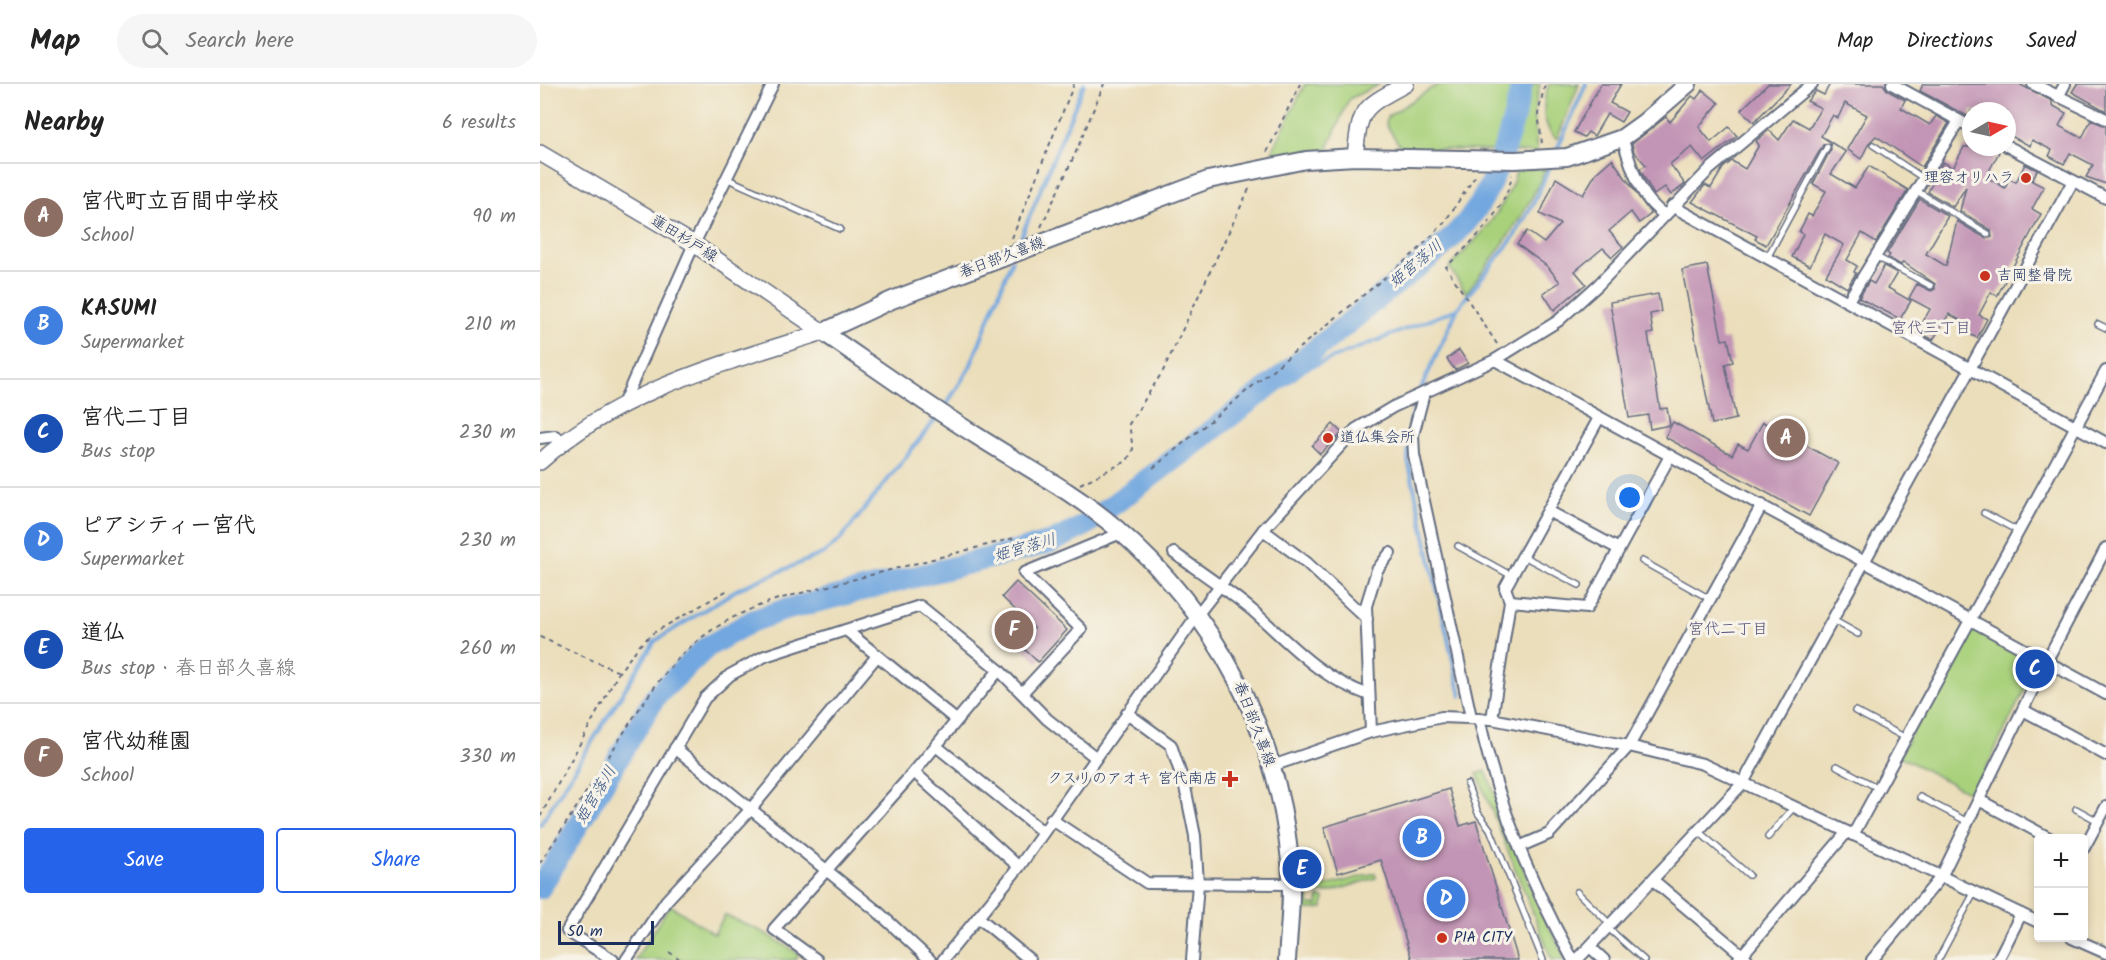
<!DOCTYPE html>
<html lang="en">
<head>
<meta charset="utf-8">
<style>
  :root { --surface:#fff; --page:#f6f6f6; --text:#222; --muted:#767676; --line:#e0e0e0; --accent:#2563eb }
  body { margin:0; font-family:Kalam,"Klee One",sans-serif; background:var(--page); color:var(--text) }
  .controls { position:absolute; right:18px; bottom:18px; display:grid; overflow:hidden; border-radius:6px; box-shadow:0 3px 9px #0003 }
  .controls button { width:54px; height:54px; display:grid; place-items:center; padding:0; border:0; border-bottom:2px solid var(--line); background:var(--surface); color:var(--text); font:30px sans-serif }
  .compass { position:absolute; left:1422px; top:18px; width:54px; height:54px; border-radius:50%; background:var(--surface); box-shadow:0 3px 9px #0003; rotate:81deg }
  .scale { position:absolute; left:18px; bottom:15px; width:96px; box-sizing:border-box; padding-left:6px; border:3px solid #1b2f5e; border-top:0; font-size:16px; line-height:21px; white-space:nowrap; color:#1b2f5e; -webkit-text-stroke:4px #f7f3e8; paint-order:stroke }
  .you { position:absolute; left:1090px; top:414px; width:21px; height:21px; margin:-15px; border:4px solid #fff; border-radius:50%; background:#1a73e8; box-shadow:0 0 0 9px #1a73e833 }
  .badge { display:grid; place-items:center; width:39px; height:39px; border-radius:50%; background:var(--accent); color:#fff; font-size:20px; font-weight:700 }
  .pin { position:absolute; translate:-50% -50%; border:3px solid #fff; box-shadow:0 2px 6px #0006 }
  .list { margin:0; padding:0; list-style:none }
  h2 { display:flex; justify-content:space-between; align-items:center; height:78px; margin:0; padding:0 24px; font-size:26px }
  h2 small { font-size:20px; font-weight:400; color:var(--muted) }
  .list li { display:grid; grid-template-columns:39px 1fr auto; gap:18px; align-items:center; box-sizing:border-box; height:108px; padding:0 24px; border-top:2px solid var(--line) }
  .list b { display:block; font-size:22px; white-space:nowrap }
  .list p { margin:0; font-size:20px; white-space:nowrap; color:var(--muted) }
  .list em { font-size:20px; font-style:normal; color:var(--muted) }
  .actions { display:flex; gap:12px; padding:18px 24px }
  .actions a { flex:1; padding:14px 0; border:2px solid var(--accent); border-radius:6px; text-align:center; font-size:21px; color:var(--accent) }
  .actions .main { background:var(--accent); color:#fff }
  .icon { flex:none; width:33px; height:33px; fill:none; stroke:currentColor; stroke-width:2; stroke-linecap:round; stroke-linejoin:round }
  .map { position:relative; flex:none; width:1566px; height:876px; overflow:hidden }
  header { display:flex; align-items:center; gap:36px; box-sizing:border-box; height:84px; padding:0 30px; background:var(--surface); border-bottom:2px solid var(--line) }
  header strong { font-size:28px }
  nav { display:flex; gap:33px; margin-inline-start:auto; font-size:21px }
  .search { width:420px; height:54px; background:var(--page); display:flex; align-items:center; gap:15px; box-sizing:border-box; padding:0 21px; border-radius:33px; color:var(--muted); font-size:22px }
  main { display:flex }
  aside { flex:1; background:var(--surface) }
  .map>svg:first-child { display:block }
  .green { fill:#a9d17c; stroke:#62806d; stroke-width:1.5 }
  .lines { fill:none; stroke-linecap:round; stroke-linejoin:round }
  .stream { stroke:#72a7df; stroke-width:4 }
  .river { stroke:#72a7df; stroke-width:22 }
  .building { fill:#c294b5 }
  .lane-casing { stroke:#646c7f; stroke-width:8 }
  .street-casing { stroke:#646c7f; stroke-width:14 }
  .secondary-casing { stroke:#646c7f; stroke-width:18 }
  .primary-casing { stroke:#646c7f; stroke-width:20 }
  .path { stroke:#646c7f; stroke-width:2; stroke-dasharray:4.5 4.5; stroke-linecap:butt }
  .lane { stroke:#fff; stroke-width:5 }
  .street { stroke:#fff; stroke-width:10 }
  .secondary { stroke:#fff; stroke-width:15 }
  .primary { stroke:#fff; stroke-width:16 }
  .poi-dot { fill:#c8321e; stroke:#f7f3e8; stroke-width:2 }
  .labels { text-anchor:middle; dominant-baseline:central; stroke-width:6; stroke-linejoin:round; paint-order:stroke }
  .poi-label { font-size:15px; fill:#1b2f5e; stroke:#f7f3e8; text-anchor:start }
  .street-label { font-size:15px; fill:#1b2f5e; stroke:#f7f3e8 }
  .water-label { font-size:16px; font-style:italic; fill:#355385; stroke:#f7f3e8 }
  .neighbourhood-label { font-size:16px; fill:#55527c; stroke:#f7f3e8 }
</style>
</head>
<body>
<header>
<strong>Map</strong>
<div class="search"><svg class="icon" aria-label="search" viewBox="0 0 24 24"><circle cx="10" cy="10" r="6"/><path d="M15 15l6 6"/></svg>Search here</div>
<nav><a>Map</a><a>Directions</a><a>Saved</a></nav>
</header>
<main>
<aside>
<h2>Nearby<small>6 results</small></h2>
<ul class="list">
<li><span class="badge" style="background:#8d6e63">A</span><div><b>宮代町立百間中学校</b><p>School</p></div><em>90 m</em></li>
<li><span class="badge" style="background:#3f7fe0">B</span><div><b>KASUMI</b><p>Supermarket</p></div><em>210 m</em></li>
<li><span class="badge" style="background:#1a4fb4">C</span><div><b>宮代二丁目</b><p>Bus stop</p></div><em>230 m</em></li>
<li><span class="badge" style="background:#3f7fe0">D</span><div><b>ピアシティー宮代</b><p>Supermarket</p></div><em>230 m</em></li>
<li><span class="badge" style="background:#1a4fb4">E</span><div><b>道仏</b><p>Bus stop · 春日部久喜線</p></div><em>260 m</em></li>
<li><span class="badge" style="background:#8d6e63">F</span><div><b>宮代幼稚園</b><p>School</p></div><em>330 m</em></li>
</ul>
<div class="actions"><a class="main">Save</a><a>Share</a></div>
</aside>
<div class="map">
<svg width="1566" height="876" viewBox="0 0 1566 876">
  <rect width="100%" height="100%" fill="#f7f3e8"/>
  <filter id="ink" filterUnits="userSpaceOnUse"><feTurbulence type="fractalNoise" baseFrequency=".0167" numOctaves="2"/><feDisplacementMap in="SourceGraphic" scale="12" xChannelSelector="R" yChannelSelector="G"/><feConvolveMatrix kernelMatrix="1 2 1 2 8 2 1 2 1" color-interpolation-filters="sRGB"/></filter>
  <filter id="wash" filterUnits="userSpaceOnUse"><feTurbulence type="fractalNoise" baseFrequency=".008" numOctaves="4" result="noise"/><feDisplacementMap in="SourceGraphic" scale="24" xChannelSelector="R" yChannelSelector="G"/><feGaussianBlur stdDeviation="1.35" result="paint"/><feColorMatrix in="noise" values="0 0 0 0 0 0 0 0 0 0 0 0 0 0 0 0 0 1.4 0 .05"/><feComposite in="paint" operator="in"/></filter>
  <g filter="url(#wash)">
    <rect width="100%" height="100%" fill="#ebdebb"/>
    <g class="green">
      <polygon points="765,0 840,0 809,15 787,66 730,72"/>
      <polygon points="898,0 977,0 953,67 861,64 846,40 847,33"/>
      <polygon points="989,0 1000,0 994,29 997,69 967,67"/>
      <path d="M1009 0H1039L1017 55C1001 43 1002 17 1009 0Z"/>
      <path d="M1006 84C986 131 957 169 926 209L909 183C938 155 967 125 977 85Z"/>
      <polygon points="1431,542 1485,571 1484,576 1493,588 1433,711 1359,672"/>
      <polygon points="946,687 996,818 1026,876 1012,876 937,690"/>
      <polygon points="835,789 836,794 787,809 778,809 778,804"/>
      <polygon points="764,801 770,801 769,821 778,821 778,813 784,814 783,824 765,826"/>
      <polygon points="130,821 174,850 185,831 223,848 259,870 255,876 95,876"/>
    </g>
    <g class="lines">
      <g class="stream">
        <polyline points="1016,68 1046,0"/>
        <polyline points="477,163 544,0"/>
        <polyline points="742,294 917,225 973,154 993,120 1012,78"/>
        <polyline points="879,309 917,226"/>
        <polyline points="877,317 870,339 868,376 921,612"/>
        <polyline points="403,326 430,283 472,176"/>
        <polyline points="0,741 115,557 198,505 284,469 300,456 398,332"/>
      </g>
      <path class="river" d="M0 804 116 612 167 563 212 537 244 526 512 458 544 442C644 369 741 295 836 216 869 189 921 154 942 116 960 84 974 36 982 0"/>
    </g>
    <g id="blocks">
      <g class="building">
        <polygon points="1061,0 1081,0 1070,19 1087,28 1081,38 1067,30 1054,52 1048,48 1044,53 1034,48"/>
        <polygon points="1228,0 1251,0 1214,38 1201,26"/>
        <polygon points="1290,0 1343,0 1348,7 1365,16 1361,24 1390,41 1396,32 1409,39 1382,83 1336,52 1329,59 1321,75 1307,65 1327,31 1305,19 1298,34 1293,31 1281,52 1306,68 1291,90 1315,104 1329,82 1368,106 1336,158 1322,149 1307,176 1317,182 1314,188 1316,189 1307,204 1286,191 1304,161 1285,150 1270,182 1252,173 1263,150 1259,148 1268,130 1272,132 1286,107 1273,100 1291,65 1290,59 1283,61 1226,161 1215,155 1217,152 1152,118 1165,101 1171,104 1183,84 1192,77 1205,85 1219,61 1216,57 1229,46 1239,56 1253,35 1269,44 1281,24 1267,17 1276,7 1284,11"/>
        <polygon points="1383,0 1479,0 1512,17 1512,21 1526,29 1519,42 1542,54 1551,36 1566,42 1566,100 1546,93 1553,81 1530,69 1524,80 1509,72 1512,66 1492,56 1490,62 1467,50 1467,27 1431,27 1431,34 1380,7"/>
        <polygon points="1537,0 1566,0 1566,27 1532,8"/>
        <polygon points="1163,6 1179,19 1159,43 1171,58 1189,43 1197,52 1164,78 1152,63 1130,80 1145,100 1131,111 1125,103 1114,111 1100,85 1106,81 1094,68 1092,60 1126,33 1130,38 1152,12 1156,15"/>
        <polygon points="1424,63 1450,63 1459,68 1446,93 1465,104 1469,95 1476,98 1485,80 1497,86 1492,97 1504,103 1492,125 1501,130 1457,212 1451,208 1439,231 1447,235 1437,254 1424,247 1428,240 1409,230 1393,256 1378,247 1390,225 1369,214 1377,200 1391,207 1395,205 1395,200 1363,178 1361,181 1348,174 1350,171 1347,169 1380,115 1408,132 1386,170 1406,182 1417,137 1445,154 1452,153 1451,146 1420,127 1426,103 1413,123 1388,108 1403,78 1413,84"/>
        <polygon points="1072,75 1111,130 1099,139 1091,128 1069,147 1083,163 1072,173 1063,164 1035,187 1046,200 1014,226 1003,209 1020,198 1008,183 977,160 987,147 1004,159 1020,140 1000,130 1016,94 1043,111 1056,89"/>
        <polygon points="1167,181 1182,256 1188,255 1193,278 1185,280 1196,335 1172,340 1142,186"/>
        <polygon points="1344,182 1357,189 1348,204 1371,217 1360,235 1319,214 1329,197 1334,200"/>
        <polygon points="1118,210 1121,228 1110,230 1113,249 1108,250 1120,325 1127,324 1130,341 1110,345 1108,331 1089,334 1070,218"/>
        <polygon points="919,266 928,279 915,286 907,275"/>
        <polygon points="1133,338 1192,371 1198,360 1208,365 1223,338 1298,379 1269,432 1125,353"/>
        <polygon points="793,340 802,349 780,370 772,362"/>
        <polygon points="476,498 527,546 498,578 479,560 494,544 462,513"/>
        <polygon points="909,705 920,742 936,737 978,876 872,876 841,776 798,789 784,743"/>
      </g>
    </g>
  </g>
  <g filter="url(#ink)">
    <use href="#blocks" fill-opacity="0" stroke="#646c7f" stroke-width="1.5"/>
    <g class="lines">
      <defs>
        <g id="lane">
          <polyline points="1333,61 1383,94"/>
          <polyline points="188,95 300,145"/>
          <polyline points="1375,106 1448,150"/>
          <polyline points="1335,172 1391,202"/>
          <polyline points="1227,174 1287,63"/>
          <polyline points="1558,240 1566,244"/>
          <polyline points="1444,429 1478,447"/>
          <polyline points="918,462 972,492"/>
          <polyline points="983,472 1039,501"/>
          <polyline points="1102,477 1170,515"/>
          <polyline points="1293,536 1318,550"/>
          <polyline points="1315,627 1366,654"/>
          <polyline points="1297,682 1338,704"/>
          <polyline points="927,700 938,729 950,745 1003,876"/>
          <polyline points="1380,713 1428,738"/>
          <polyline points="1536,725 1558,737"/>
          <polyline points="1158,747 1209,791"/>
          <polyline points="1228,753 1254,723"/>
          <polyline points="1037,808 1070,840"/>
          <polyline points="1068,844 1104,876"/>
          <polyline points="1398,876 1434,809"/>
        </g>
        <g id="street">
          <polyline points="1352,0 1431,43"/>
          <polyline points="1493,0 1566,35"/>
          <polyline points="1518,13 1525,0"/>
          <path d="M1082 54C1092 82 1098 114 1125 131"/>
          <polyline points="1467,62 1566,114"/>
          <polyline points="1132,122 1566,359"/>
          <polyline points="1308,217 1419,37"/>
          <polyline points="955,276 1566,610"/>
          <polyline points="884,309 873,351 874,371 931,633"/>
          <polyline points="83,320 154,160 233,0"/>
          <polyline points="0,354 15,352 23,357"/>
          <polyline points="1008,427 1079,465"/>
          <polyline points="723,446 766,478 827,535"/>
          <path d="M634 469C660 488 688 506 713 527 753 562 777 592 829 611"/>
          <polyline points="970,517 1047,524 1130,372"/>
          <polyline points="306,546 416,636"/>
          <polyline points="482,609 541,545 484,489 581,449"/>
          <polyline points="1483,626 1566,671"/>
          <polyline points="587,629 631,661 645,703 655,752 658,800 652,876"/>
          <path d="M939 634C957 717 992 802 1033 876"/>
          <polyline points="952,635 970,517 965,504 1059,334"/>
          <polyline points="831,648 826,522 837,486 850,469"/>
          <polyline points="396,662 503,748"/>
          <polyline points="135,664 337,827 390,876"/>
          <polyline points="732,682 831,648 902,633 952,635 1089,662 1163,680 1498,838"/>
          <polyline points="374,688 479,783"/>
          <polyline points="1439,716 1509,754"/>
          <polyline points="511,735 607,799 751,800"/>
          <polyline points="1313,751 1566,287"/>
          <polyline points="981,762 1009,750 1089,662 1222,421"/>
          <polyline points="1544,764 1566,723"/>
          <polyline points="1113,796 1207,875"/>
          <polyline points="438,833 490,876"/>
          <polyline points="1532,854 1566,869"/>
          <polyline points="1050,863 1064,876"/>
          <polyline points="73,876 27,847 165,614 190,591 225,572 380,522 459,586 507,635 555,673"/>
          <polyline points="86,876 126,817 211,725 337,572"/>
          <polyline points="277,876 234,845 374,688 459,586"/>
          <polyline points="403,876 479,783 658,530 723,446 816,345 853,323 955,276 1018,237 1058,201 1169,86 1272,0"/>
          <polyline points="1037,876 1203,699 1533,97"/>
          <polyline points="1198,876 1307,748"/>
          <polyline points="1332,876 1401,793 1506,578 1566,464"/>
          <polyline points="1458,876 1481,830"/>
        </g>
        <g id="secondary">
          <polyline points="0,69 154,160 283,248"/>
          <path d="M815 73C820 23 822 24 866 0"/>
          <path d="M0 378C81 305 183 280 283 248"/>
        </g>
        <g id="primary">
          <polyline points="283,248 352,216 668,96 766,76 815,73 975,76 1027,73 1082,54 1103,39 1148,0"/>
          <path d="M283 248C334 283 384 319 437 352 484 382 534 408 576 444 675 529 738 647 750 777 753 810 749 843 747 876"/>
        </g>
      </defs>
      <use href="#lane" class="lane-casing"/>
      <use href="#street" class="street-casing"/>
      <use href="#secondary" class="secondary-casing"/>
      <use href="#primary" class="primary-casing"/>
      <g class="path">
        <polyline points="1002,59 998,30 1005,0"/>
        <polyline points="727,68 760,0"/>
        <polyline points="501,143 536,68 564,0"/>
        <polyline points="472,154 534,0"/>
        <path d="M957 260 906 183C931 159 966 127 972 91"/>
        <polyline points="613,384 877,167 904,139 936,91"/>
        <polyline points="540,400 587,377 593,365 589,340 623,287 710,103"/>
        <polyline points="0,553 79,588"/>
        <polyline points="0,733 79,588 99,562 113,549 188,506"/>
        <path d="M0 779C25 741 50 703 74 664 121 590 149 544 238 515L474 454"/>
        <polyline points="129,868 141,876"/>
      </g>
      <use href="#lane" class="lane"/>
      <use href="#street" class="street"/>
      <use href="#secondary" class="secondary"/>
      <use href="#primary" class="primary"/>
    </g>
  </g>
  <g class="poi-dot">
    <circle cx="1486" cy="94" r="6"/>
    <circle cx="1445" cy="192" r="6"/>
    <circle cx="788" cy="354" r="6"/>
    <path d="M687 686h6v6h6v6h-6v6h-6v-6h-6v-6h6z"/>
    <circle cx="902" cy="854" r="6"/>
  </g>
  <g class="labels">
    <g class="poi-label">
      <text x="1474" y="94" text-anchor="end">理容オリハラ</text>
      <text x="1457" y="192">吉岡整骨院</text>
      <text x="800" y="354">道仏集会所</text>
      <text x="678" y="695" text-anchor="end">クスリのアオキ 宮代南店</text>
      <text x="914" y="854">PIA CITY</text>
    </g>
    <g class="street-label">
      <text transform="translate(144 155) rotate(32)">蓮田杉戸線</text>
      <text transform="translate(462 174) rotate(-21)">春日部久喜線</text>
      <text transform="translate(714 640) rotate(69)">春日部久喜線</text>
    </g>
    <g class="water-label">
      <text transform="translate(876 180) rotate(-40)">姫宮落川</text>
      <text transform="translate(485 464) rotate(-16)">姫宮落川</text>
      <text transform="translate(56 711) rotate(-59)">姫宮落川</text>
    </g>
    <g class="neighbourhood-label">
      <text x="1391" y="244">宮代三丁目</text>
      <text x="1188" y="545">宮代二丁目</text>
    </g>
  </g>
</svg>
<div class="controls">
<button>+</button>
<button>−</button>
</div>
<svg class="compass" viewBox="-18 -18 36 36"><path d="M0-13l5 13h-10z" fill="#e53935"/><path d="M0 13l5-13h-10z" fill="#767676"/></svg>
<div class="scale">50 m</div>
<div class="you"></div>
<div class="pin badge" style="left:1246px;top:354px;background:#8d6e63">A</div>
<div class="pin badge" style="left:882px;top:754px;background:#3f7fe0">B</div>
<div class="pin badge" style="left:1495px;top:585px;background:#1a4fb4">C</div>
<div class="pin badge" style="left:906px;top:815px;background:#3f7fe0">D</div>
<div class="pin badge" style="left:762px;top:785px;background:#1a4fb4">E</div>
<div class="pin badge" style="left:474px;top:546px;background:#8d6e63">F</div>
</div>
</main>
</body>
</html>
